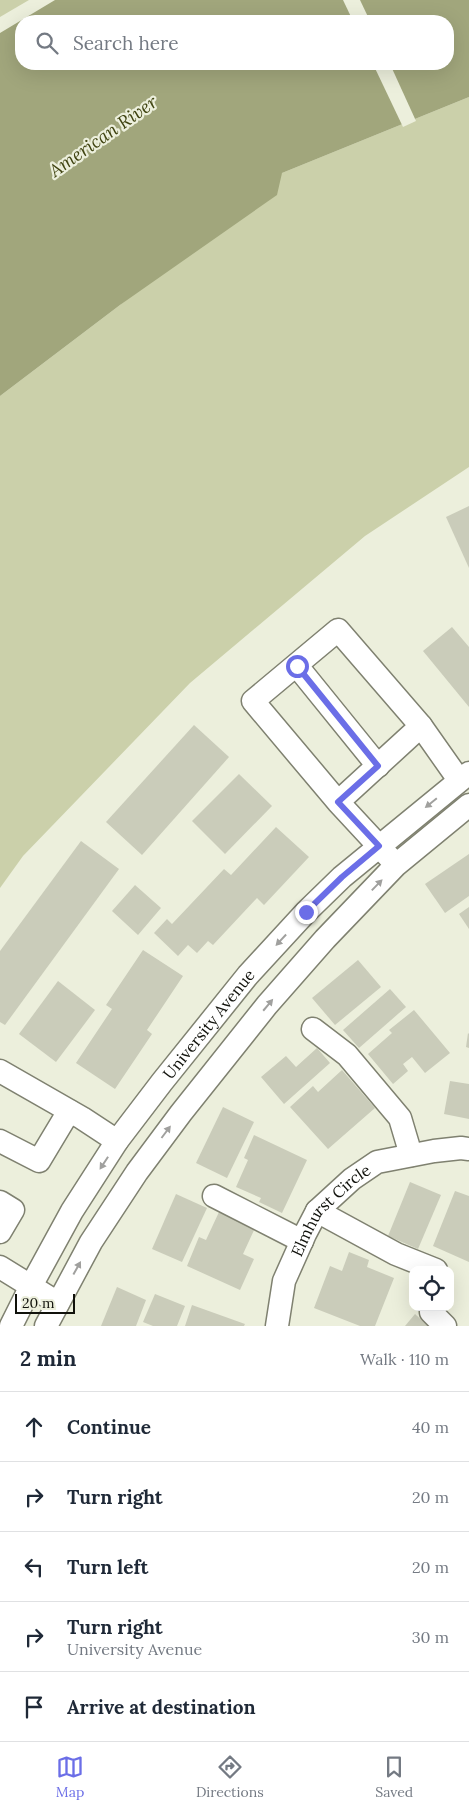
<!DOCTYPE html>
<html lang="en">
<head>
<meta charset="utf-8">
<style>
  :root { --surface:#fff; --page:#f2f2f3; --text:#1f2937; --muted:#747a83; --line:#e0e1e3; --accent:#6b6ee7 }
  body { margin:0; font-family:Lora,serif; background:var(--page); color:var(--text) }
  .controls { position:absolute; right:15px; bottom:15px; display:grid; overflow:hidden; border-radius:10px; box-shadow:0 5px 20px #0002 }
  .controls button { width:45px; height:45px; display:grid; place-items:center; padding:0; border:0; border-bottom:1px solid var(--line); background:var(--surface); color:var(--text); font:25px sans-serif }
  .scale { position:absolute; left:15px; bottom:12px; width:60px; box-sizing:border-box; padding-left:5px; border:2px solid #11120c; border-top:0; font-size:14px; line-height:18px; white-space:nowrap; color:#11120c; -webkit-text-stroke:4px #ecefdc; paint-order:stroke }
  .stop { position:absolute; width:15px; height:15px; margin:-11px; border:4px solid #6b6ee7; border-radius:50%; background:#fff }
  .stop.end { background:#6b6ee7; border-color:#fff; box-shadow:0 1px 5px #0008 }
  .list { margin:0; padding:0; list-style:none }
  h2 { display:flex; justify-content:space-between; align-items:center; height:65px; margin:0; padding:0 20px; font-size:21px }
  h2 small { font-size:16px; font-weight:400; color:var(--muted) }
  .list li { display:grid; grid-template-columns:32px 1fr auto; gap:15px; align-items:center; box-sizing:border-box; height:70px; padding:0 20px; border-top:1px solid var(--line) }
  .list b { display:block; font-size:19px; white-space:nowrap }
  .list p { margin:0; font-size:16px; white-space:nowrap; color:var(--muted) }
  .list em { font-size:16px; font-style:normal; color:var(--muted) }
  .icon { flex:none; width:28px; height:28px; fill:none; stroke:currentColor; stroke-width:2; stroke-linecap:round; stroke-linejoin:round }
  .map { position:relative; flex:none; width:469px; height:1326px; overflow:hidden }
  .search { position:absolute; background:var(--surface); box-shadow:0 5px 20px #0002; left:15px; right:15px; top:15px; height:55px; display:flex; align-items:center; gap:12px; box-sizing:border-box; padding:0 18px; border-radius:20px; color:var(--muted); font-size:19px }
  .sheet { height:415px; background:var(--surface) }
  nav { display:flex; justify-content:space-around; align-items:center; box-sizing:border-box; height:70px; border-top:1px solid var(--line); background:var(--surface); font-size:14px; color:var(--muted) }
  nav a { display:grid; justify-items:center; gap:2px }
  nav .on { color:var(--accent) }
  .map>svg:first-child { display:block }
  .green { fill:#cbd0aa }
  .water { fill:#a1a67c; fill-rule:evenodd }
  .pier { fill:#ecefdc }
  .building { fill:#caccba }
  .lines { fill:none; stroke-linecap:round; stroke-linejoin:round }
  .minor-casing { stroke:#7f8170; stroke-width:25 }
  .minor { stroke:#fff; stroke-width:22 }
  .oneway { fill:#a0a09e }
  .route { stroke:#6b6ee7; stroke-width:6 }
  .labels { text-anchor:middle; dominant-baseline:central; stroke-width:4.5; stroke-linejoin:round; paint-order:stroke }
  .street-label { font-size:16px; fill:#11120c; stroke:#ecefdc }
  .water-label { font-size:18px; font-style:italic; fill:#3f4310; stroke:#ecefdc }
</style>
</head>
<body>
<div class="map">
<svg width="469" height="1326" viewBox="0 0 469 1326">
  <rect width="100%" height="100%" fill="#ecefdc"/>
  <g class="green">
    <polygon points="0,0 29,0 0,17"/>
    <polygon points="469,97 469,467 365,536 190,683 23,856 0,888 0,396 120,305 282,173"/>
  </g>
  <path class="water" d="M55 0H469V97L282 173 277 195 120 305 0 396V33ZM21 21H448V64H21Z"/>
  <g class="pier">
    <polygon points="343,0 360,0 370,21 353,21"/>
    <polygon points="373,64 390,64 416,121 403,127"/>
  </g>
  <g class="building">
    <polygon points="469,506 469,568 446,517"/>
    <polygon points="452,627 469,647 469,707 423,651"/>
    <polygon points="194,725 229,757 142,855 106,822"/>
    <polygon points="239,774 272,806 225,854 192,821"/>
    <polygon points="276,827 309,857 264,905 257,898 213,945 208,941 197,953 188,945 178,956 154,933 167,919 172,924 224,869 231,875"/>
    <polygon points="81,841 119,869 5,1025 0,1022 0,951"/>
    <polygon points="469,854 469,896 445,913 425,884"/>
    <polygon points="135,885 161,908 138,935 112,911"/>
    <polygon points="469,907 469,929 459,914"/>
    <polygon points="143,950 183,976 147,1030 152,1034 115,1089 76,1063 112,1009 106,1005"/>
    <polygon points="358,960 381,987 335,1025 312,998"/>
    <polygon points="58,981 95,1010 56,1062 19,1034"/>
    <polygon points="390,989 406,1007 359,1048 343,1030"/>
    <polygon points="414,1010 450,1053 425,1073 412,1057 403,1064 408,1071 393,1084 368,1054 392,1033 389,1030"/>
    <polygon points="468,1033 469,1034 469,1048 466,1047"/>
    <polygon points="317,1048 330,1063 284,1104 261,1077 286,1056 296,1067"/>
    <polygon points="342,1070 375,1108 328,1149 290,1107 313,1086 318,1092"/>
    <polygon points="450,1081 469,1084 469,1119 444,1114"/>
    <polygon points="223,1107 254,1122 227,1178 196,1163"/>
    <polygon points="254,1135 307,1160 282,1213 259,1202 261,1198 236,1187 248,1160 244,1158"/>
    <polygon points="410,1182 441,1195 418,1249 388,1236"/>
    <polygon points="455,1191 469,1196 469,1262 433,1246"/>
    <polygon points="176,1194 207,1208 182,1262 152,1249"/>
    <polygon points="219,1212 255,1228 243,1254 254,1259 240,1290 187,1266 199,1237 206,1240"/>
    <polygon points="349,1252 369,1260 367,1267 394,1278 375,1326 360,1326 314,1308 330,1266 342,1271"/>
    <polygon points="117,1287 146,1300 136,1326 101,1326"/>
    <polygon points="155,1294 185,1306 177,1326 153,1326 143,1322"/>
    <polygon points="192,1305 245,1324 244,1326 185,1326"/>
    <polygon points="415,1314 428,1326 405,1326"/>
  </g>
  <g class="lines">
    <defs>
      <g id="minor">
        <polyline points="297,666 378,766"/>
        <polyline points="421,726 459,780"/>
        <polyline points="338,802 421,726 338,630 253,701 338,802 389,857"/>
        <polyline points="313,1029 347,1055 400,1118 411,1155"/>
        <polyline points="0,1071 82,1118 117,1141"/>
        <polyline points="0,1141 39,1161 69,1111"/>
        <polyline points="214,1196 302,1241"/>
        <polyline points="0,1202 13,1210 0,1232"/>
        <polyline points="317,1211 396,1254 436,1270"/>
        <polyline points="0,1267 58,1303"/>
        <polyline points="431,1312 445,1326"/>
        <path id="s1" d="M11 1326 31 1286 72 1211 117 1141 162 1082 248 975 306 912 342 877 469 773"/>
        <polyline points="46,1326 91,1242 137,1172 181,1113 267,1005 325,939 396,865 469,805"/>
        <path id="s2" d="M277 1326 284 1281 305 1234 317 1211 352 1179 377 1162 434 1151 461 1148 469 1149"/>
      </g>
    </defs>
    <use href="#minor" class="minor-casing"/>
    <use href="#minor" class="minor"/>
  </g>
  <defs><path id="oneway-solid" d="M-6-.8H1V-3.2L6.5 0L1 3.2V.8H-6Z" transform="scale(1.25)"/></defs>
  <g class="oneway">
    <use href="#oneway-solid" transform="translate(431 803) rotate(141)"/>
    <use href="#oneway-solid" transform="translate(377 885) rotate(-46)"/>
    <use href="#oneway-solid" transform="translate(281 940) rotate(133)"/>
    <use href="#oneway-solid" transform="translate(268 1005) rotate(-50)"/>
    <use href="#oneway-solid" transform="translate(166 1132) rotate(-53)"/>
    <use href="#oneway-solid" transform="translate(104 1163) rotate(123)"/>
    <use href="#oneway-solid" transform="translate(77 1268) rotate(-61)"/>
  </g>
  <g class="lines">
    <polyline class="route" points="297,666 378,766 338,802 379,846 342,877 306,912"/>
  </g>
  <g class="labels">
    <g class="street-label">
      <text stroke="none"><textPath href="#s1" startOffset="362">University Avenue</textPath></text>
      <text stroke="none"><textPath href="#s2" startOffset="132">Elmhurst Circle</textPath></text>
    </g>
    <g class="water-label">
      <text transform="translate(103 136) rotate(-35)">American River</text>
    </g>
  </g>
</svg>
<div class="controls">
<button><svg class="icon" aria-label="locate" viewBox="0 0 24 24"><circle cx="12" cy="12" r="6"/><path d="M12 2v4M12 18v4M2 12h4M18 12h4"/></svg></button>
</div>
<div class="scale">20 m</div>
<div class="stop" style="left:297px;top:666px"></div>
<div class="stop end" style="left:306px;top:912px"></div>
<div class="search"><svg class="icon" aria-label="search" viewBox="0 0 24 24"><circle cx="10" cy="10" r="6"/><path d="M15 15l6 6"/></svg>Search here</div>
</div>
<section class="sheet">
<h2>2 min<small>Walk · 110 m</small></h2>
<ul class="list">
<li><svg class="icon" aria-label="ahead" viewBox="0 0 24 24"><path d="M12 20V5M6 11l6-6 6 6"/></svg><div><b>Continue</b></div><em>40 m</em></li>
<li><svg class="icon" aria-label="right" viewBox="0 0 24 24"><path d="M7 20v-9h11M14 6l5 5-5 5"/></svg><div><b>Turn right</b></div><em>20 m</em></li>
<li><svg class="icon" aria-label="left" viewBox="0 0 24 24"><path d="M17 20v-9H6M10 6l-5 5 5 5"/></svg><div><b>Turn left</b></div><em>20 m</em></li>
<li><svg class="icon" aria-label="right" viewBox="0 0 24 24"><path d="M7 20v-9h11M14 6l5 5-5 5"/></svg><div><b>Turn right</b><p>University Avenue</p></div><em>30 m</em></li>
<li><svg class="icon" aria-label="arrive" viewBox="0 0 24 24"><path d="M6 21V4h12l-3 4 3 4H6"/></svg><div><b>Arrive at destination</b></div></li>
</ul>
</section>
<nav>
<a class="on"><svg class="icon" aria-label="map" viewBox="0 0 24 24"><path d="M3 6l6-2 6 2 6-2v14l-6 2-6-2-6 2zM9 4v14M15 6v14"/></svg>Map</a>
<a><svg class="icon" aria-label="directions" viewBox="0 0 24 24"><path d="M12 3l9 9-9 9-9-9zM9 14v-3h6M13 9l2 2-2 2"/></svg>Directions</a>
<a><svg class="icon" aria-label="saved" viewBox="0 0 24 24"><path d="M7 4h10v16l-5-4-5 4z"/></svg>Saved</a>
</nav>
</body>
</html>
